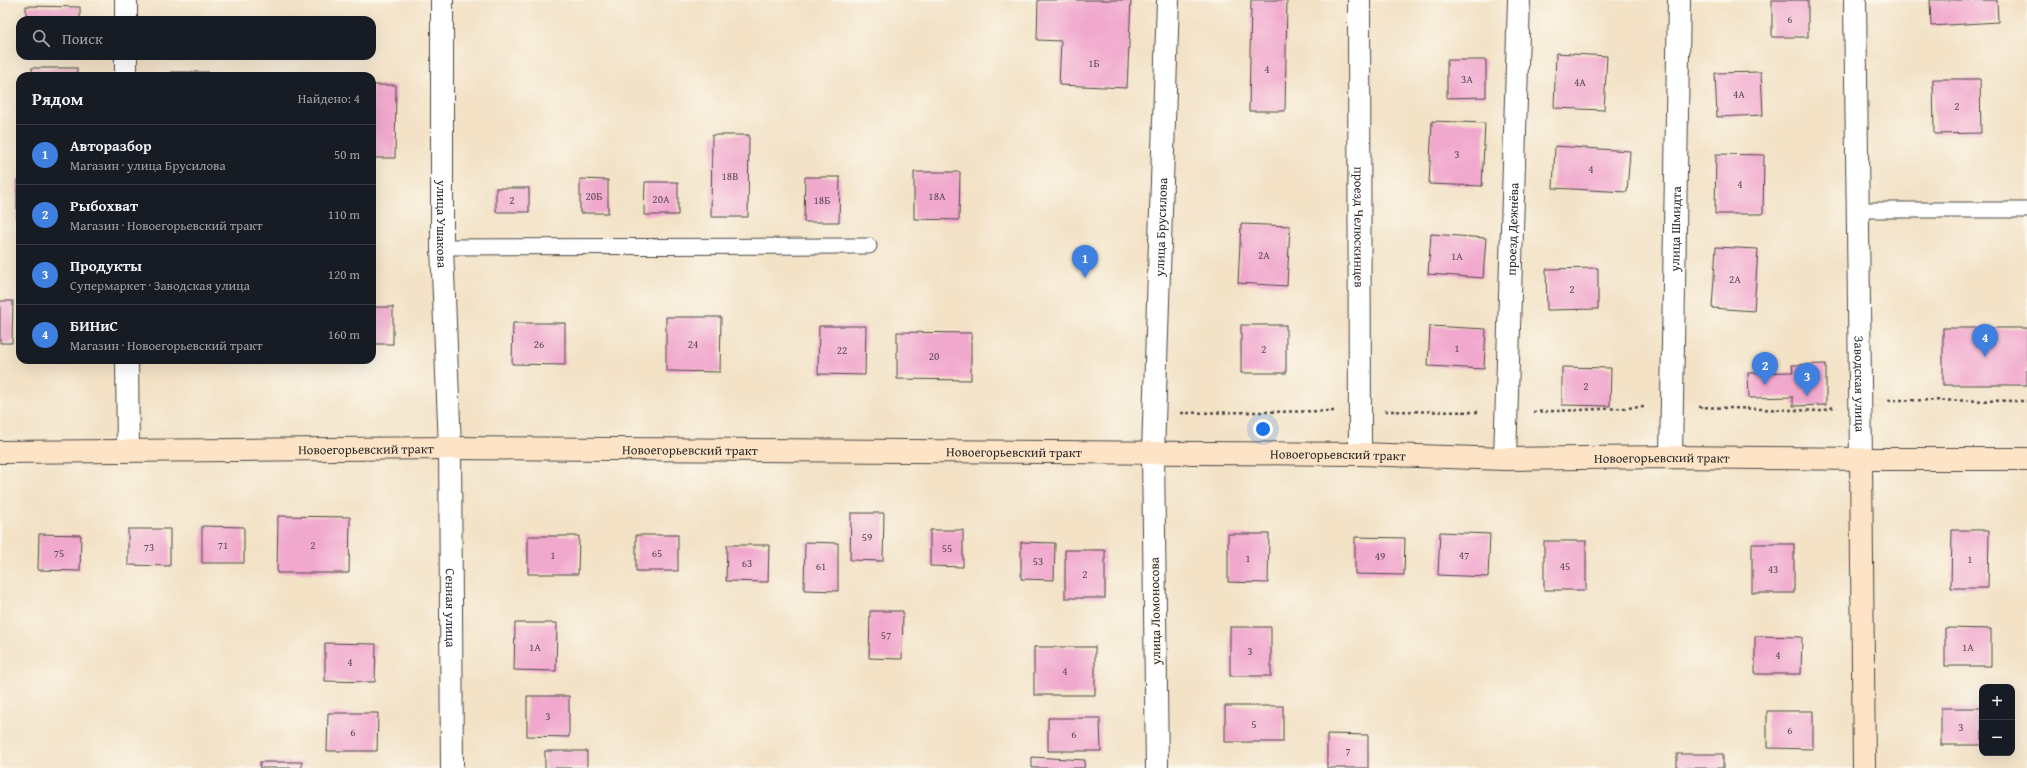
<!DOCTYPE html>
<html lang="ru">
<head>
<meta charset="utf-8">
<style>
  :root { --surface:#171b24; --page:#20242c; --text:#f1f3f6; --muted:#9ea1a6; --line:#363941; --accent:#d1495b }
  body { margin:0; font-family:"Gentium Book Plus",serif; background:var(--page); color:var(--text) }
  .controls { position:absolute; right:12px; bottom:12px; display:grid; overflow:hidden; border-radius:8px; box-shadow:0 4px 16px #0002 }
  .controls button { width:36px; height:36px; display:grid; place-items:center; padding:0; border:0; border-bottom:1px solid var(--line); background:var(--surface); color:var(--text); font:20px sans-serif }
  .you { position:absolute; left:1263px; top:429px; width:14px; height:14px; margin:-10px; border:3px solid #fff; border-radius:50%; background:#1a73e8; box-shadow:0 0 0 6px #1a73e833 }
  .badge { display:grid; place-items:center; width:26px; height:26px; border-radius:50%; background:var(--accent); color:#fff; font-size:13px; font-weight:700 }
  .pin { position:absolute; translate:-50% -33px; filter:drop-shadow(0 1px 2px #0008) }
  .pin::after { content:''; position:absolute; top:21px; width:14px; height:12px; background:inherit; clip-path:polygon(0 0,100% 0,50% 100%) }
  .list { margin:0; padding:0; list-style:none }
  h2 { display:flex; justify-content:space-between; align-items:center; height:52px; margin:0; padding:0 16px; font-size:17px }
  h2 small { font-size:13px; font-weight:400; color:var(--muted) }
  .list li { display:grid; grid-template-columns:26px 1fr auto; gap:12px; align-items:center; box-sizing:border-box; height:60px; padding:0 16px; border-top:1px solid var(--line) }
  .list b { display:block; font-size:15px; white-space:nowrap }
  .list p { margin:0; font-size:13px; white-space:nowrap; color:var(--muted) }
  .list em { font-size:13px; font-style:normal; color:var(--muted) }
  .icon { flex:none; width:22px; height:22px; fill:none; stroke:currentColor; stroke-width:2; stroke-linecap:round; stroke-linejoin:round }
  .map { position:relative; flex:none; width:2027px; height:768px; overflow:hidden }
  .search { position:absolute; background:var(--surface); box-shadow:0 4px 16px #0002; left:16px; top:16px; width:360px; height:44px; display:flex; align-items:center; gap:10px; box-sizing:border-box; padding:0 14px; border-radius:12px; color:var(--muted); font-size:15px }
  .panel { position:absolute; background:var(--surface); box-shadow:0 4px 16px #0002; left:16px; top:72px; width:360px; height:292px; border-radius:12px }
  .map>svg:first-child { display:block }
  .building { fill:#f1a8cd }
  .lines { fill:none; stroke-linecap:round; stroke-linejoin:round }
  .lane-casing { stroke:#494642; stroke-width:17 }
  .street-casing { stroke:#494642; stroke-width:24 }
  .secondary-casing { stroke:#494642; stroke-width:24 }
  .path { stroke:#494642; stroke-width:2.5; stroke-dasharray:3 3; stroke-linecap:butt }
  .lane { stroke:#fff; stroke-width:15 }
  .street { stroke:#fff; stroke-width:22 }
  .secondary { stroke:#fee4c6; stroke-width:22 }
  .labels { text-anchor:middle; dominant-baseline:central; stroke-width:3; stroke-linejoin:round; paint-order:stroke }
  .number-label { font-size:11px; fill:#5c4a54 }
  .street-label { font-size:13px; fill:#2b2b2b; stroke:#fbf7ec }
</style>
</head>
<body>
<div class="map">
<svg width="2027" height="768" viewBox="0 0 2027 768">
  <rect width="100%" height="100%" fill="#fbf7ec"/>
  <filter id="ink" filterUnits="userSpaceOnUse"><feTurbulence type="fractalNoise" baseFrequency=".025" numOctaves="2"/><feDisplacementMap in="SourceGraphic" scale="8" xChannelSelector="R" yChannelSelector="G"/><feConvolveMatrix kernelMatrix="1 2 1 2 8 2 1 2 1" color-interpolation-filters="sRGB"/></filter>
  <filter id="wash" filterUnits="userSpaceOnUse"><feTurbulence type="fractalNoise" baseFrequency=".012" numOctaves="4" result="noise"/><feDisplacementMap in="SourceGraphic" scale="16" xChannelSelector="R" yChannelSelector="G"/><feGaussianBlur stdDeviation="0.9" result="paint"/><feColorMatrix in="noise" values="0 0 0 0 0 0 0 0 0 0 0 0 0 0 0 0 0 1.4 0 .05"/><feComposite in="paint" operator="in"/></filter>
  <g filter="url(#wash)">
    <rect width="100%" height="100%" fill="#f3e2c6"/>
    <g id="blocks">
      <g class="building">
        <polygon points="1038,0 1131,0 1127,88 1059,85 1061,41 1037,40"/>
        <polygon points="1251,0 1287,0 1285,111 1249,111"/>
        <rect x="1772" y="0" width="36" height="37"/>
        <polygon points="1930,0 1997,0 1998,22 1931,26"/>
        <polygon points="26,6 80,7 80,20 26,20"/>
        <polygon points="1556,53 1607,56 1604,110 1554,108"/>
        <polygon points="1447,60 1486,60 1486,97 1447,98"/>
        <rect x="32" y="68" width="45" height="8"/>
        <rect x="171" y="72" width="37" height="4"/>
        <polygon points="1761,72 1763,115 1717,117 1715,73"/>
        <polygon points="1933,79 1980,79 1981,133 1934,134"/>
        <polygon points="372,85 396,85 395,158 372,158"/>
        <polygon points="1432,121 1485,123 1482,186 1429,184"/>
        <polygon points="712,135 749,135 748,217 711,217"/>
        <polygon points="1555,146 1630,151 1627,192 1553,188"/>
        <polygon points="1716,154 1764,155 1763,214 1715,214"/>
        <polygon points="914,172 960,172 959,220 914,219"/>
        <polygon points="805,177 840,177 839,222 804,222"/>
        <polygon points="580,179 608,180 608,213 580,213"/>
        <rect x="17" y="180" width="3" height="39"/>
        <polygon points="645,182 678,182 678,215 644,215"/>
        <rect x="496" y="188" width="33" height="24"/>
        <polygon points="1241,224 1290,226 1287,286 1238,283"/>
        <polygon points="1431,234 1486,238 1483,278 1428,274"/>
        <polygon points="1716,247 1758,249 1754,311 1712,308"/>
        <polygon points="1598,268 1598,309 1547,310 1546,269"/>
        <polygon points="0,301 13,301 12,343 0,343"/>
        <rect x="372" y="307" width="21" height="37"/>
        <polygon points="666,317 721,317 720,372 666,371"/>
        <polygon points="513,323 565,323 565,365 512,364"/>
        <rect x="1241" y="325" width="45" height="48"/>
        <polygon points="819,326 866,326 865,375 818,374"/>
        <polygon points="1430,326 1486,329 1484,369 1428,366"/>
        <rect x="1943" y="328" width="84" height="57"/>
        <polygon points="897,332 971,333 971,380 897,379"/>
        <polygon points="1826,364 1826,405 1793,406 1793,397 1749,398 1748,373 1793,372 1792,365"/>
        <polygon points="1562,367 1611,368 1610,406 1562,405"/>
        <polygon points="851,513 884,513 883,561 850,560"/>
        <polygon points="278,516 350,517 349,573 277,573"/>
        <polygon points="202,526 244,527 244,563 202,563"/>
        <polygon points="128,529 170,529 170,566 128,565"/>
        <polygon points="930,530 963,530 963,567 930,566"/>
        <polygon points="1952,530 1989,530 1988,588 1951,588"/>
        <polygon points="1440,532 1490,534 1488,577 1438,575"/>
        <polygon points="39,534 81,535 80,571 38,570"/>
        <polygon points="1228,534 1269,534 1268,583 1228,582"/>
        <rect x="636" y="535" width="42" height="36"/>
        <polygon points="528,536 579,536 578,574 528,574"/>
        <polygon points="1355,537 1405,538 1404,575 1355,574"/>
        <rect x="1544" y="541" width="42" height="49"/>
        <polygon points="805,542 838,543 838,591 804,590"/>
        <polygon points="1021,542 1055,543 1054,580 1021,579"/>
        <rect x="1752" y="544" width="42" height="49"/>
        <polygon points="727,545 769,545 768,582 726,581"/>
        <rect x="1065" y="550" width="40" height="48"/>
        <polygon points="870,611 903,611 902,659 869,658"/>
        <polygon points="515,623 557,623 556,671 514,670"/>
        <rect x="1230" y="627" width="41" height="49"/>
        <polygon points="1945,628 1991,629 1991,666 1945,666"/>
        <polygon points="1755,636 1802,637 1801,674 1755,674"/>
        <polygon points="325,643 376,644 375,682 325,681"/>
        <rect x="1034" y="647" width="61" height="48"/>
        <polygon points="527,696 569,696 569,737 527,736"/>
        <rect x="1225" y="706" width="58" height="36"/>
        <rect x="1941" y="708" width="41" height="37"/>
        <polygon points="1767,711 1813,711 1813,749 1767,748"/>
        <polygon points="328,713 378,713 377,751 327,751"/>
        <polygon points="1048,718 1100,718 1101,751 1048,751"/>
        <polygon points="1327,734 1368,735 1368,768 1327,768"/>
        <rect x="545" y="751" width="42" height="17"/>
        <rect x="1677" y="754" width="46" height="14"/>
        <polygon points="1032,757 1085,760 1084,768 1032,768"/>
        <rect x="260" y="762" width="42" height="6"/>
      </g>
    </g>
  </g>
  <g filter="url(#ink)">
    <use href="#blocks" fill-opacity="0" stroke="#494642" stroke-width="1"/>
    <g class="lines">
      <defs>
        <g id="lane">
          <polyline points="1858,210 2027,210"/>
          <polyline points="442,247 869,246"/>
        </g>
        <g id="street">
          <polyline points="126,0 126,20"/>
          <path id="s1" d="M442 0V247L450 448 452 768"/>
          <path id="s2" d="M1359 0 1360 454"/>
          <path id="s3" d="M1855 0 1861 459"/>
          <polyline points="126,56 126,76"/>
          <polyline points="127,360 128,450"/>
          <path id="s4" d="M1671 457 1679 0"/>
          <path id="s5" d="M1505 459 1519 0"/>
          <path id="s6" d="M1157 768 1153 453 1168 0"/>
        </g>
        <g id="secondary">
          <path id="s7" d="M0 452 450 448 1360 454 1505 459 1671 457 1861 459H2027"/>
          <polyline points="1861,459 1864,768"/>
        </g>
      </defs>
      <use href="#lane" class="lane-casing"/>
      <use href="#street" class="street-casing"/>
      <use href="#secondary" class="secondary-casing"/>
      <g class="path">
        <polyline points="1888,400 2027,401"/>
        <polyline points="1699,407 1822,411 1834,407"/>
        <polyline points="1385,411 1480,412"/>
        <polyline points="1533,412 1646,407"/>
        <polyline points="1181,413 1334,411"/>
      </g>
      <use href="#lane" class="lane"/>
      <use href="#street" class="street"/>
      <use href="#secondary" class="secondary"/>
    </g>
  </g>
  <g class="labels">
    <g class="number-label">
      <text x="1790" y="19">6</text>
      <text x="1094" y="63">1Б</text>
      <text x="1267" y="69">4</text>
      <text x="1467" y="79">3А</text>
      <text x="1580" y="82">4А</text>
      <text x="1739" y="94">4А</text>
      <text x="1957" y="106">2</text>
      <text x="1457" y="154">3</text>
      <text x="1591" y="169">4</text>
      <text x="730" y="176">18В</text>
      <text x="1740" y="184">4</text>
      <text x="594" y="196">20Б</text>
      <text x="937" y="196">18А</text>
      <text x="661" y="199">20А</text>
      <text x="512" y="200">2</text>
      <text x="822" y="200">18Б</text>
      <text x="1264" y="255">2А</text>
      <text x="1457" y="256">1А</text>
      <text x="1735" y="279">2А</text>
      <text x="1572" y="289">2</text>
      <text x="539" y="344">26</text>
      <text x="693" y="344">24</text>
      <text x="1457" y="348">1</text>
      <text x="1264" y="349">2</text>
      <text x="842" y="350">22</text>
      <text x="934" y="356">20</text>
      <text x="1586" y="386">2</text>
      <text x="867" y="537">59</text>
      <text x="223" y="545">71</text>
      <text x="313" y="545">2</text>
      <text x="149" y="547">73</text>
      <text x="947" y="548">55</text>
      <text x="59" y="553">75</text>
      <text x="657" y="553">65</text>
      <text x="553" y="555">1</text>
      <text x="1464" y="555">47</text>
      <text x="1380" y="556">49</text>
      <text x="1248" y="558">1</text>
      <text x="1970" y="559">1</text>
      <text x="1038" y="561">53</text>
      <text x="747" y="563">63</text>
      <text x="821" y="566">61</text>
      <text x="1565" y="566">45</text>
      <text x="1773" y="569">43</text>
      <text x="1085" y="574">2</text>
      <text x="886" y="635">57</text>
      <text x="535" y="647">1А</text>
      <text x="1968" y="647">1А</text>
      <text x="1250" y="651">3</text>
      <text x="1778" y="655">4</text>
      <text x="350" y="662">4</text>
      <text x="1065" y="671">4</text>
      <text x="548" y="716">3</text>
      <text x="1254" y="724">5</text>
      <text x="1961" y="727">3</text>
      <text x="1790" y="730">6</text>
      <text x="353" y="732">6</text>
      <text x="1074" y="734">6</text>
      <text x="1348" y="751">7</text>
    </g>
    <g class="street-label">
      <text stroke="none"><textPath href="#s1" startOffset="224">улица Ушакова</textPath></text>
      <text stroke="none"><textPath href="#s6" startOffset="541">улица Брусилова</textPath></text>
      <text stroke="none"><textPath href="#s2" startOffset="227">проезд Челюскинцев</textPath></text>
      <text stroke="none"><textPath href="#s5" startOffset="230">проезд Дежнёва</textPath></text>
      <text stroke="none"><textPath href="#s4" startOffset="228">улица Шмидта</textPath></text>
      <text stroke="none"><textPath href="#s3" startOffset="384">Заводская улица</textPath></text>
      <text stroke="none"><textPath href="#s7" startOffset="366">Новоегорьевский тракт</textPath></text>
      <text stroke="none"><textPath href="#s7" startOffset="690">Новоегорьевский тракт</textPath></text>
      <text stroke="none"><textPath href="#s7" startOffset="1014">Новоегорьевский тракт</textPath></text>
      <text stroke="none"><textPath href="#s7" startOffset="1338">Новоегорьевский тракт</textPath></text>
      <text stroke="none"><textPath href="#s7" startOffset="1662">Новоегорьевский тракт</textPath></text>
      <text stroke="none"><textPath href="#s1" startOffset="608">Сенная улица</textPath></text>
      <text transform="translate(1155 611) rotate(-91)">улица Ломоносова</text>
    </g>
  </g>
</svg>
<div class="controls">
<button>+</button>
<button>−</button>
</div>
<div class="you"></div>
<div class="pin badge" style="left:1085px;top:278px;background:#3f7fe0">1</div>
<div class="pin badge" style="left:1765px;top:385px;background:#3f7fe0">2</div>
<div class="pin badge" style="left:1807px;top:396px;background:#3f7fe0">3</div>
<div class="pin badge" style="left:1985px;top:357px;background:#3f7fe0">4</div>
<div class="search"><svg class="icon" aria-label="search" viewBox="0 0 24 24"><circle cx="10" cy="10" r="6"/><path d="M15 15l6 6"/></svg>Поиск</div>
<section class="panel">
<h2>Рядом<small>Найдено: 4</small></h2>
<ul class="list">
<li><span class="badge" style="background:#3f7fe0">1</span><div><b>Авторазбор</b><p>Магазин · улица Брусилова</p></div><em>50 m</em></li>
<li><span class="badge" style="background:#3f7fe0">2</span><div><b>Рыбохват</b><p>Магазин · Новоегорьевский тракт</p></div><em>110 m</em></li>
<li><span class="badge" style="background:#3f7fe0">3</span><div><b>Продукты</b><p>Супермаркет · Заводская улица</p></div><em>120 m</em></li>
<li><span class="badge" style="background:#3f7fe0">4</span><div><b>БИНиС</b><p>Магазин · Новоегорьевский тракт</p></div><em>160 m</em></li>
</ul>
</section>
</div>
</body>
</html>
